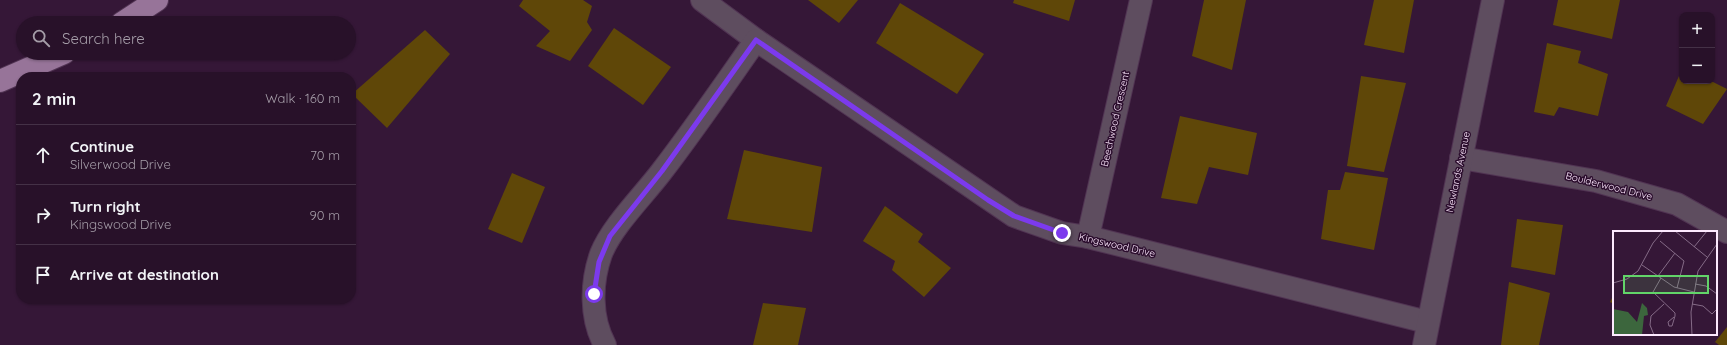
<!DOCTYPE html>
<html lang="en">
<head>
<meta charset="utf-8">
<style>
  :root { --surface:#281129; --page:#301a31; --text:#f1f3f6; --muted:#a59da8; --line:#443146 }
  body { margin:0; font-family:Quicksand,sans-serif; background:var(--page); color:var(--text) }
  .controls { position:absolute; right:12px; top:12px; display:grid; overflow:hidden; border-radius:8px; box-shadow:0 1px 3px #0004 }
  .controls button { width:36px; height:36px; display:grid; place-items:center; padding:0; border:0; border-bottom:1px solid var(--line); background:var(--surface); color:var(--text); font:20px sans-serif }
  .stop { position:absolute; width:12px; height:12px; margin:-9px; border:3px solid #7c3aed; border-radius:50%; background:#fff }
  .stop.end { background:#7c3aed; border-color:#fff; box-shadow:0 1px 4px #0008 }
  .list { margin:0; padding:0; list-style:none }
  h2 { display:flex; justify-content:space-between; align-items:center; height:52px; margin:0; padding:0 16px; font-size:17px }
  h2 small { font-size:13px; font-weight:400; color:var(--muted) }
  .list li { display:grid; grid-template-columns:26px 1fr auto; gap:12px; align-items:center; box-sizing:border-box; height:60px; padding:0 16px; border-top:1px solid var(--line) }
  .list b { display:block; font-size:15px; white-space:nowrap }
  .list p { margin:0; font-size:13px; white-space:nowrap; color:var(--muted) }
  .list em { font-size:13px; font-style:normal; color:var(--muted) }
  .icon { flex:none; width:22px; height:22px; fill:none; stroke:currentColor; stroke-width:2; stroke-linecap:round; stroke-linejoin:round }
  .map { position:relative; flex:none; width:1727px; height:345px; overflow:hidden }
  .search { position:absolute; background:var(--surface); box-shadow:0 1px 3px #0004; left:16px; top:16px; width:340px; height:44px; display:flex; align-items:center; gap:10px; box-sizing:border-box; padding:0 14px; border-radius:22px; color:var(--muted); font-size:15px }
  .panel { position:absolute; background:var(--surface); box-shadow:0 1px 3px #0004; left:16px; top:72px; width:340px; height:232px; border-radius:16px }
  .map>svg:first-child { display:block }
  .building { fill:#5f4708 }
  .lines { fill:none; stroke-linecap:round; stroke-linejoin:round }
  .minor-casing { stroke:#513453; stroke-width:24 }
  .primary-casing { stroke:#513453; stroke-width:24 }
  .minor { stroke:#5e4d5f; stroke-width:22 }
  .primary { stroke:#977499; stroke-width:22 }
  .route { stroke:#7c3aed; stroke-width:5 }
  .labels { text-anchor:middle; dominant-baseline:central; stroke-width:3; stroke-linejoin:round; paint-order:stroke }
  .street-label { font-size:10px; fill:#fde9fe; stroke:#2b0d2d }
  .inset-road { fill:none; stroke:#856b87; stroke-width:1 }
  .view { fill:#62d469; fill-opacity:0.15; stroke:#62d469; stroke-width:2 }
  .inset-edge { fill:none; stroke:#fde9fe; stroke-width:2 }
</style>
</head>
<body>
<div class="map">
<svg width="1727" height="345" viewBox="0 0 1727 345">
  <rect width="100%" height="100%" fill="#351737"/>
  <g class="building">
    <polygon points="523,0 583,0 592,6 587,22 592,30 570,61 536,46 550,31 519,6"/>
    <polygon points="808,0 858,0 839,23"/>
    <polygon points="1014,0 1075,0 1069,21 1013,3"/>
    <polygon points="1204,0 1246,0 1232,70 1192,56"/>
    <polygon points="1374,0 1414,0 1404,53 1364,45"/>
    <polygon points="1558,0 1620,0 1612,39 1553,25"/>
    <polygon points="900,3 984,54 957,94 876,43"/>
    <polygon points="614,28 671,67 643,105 588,66"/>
    <polygon points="425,30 450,54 387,128 352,94"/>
    <polygon points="1547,43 1581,51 1578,63 1608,74 1598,116 1559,107 1554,116 1534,112"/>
    <polygon points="1682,69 1682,81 1711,81 1727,89 1703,124 1666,106"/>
    <polygon points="1361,76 1406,83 1384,172 1347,166"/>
    <polygon points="1180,116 1257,133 1248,175 1209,167 1197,204 1161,198"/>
    <polygon points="744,150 822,167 812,232 727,219"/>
    <polygon points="1345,172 1388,178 1374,250 1321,239 1328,190 1340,190"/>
    <polygon points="512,173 545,187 522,243 488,229"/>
    <polygon points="885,206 923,234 918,242 951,268 924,297 892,270 895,261 863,241"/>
    <polygon points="1517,219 1563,225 1555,275 1511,267"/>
    <polygon points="1509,282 1550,293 1539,345 1501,345"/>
    <polygon points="1614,294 1614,304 1610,302"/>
    <polygon points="763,303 806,308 798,345 753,345"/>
    <polygon points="1727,327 1727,345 1719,345 1715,342"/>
  </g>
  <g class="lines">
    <defs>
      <g id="minor">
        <polyline points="702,0 756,40 1014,216 1062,233 1088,237 1427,322"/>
        <polyline points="1461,158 1596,181 1677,204 1727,232"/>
        <polyline points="1088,237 1141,0"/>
        <path d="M605 345C590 318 591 282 601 254 612 226 644 195 662 171 695 128 725 84 756 40"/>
        <polyline points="1424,345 1493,0"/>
      </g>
      <g id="primary">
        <polyline points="122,23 157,0"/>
        <polyline points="0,81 64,53"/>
      </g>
    </defs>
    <use href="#minor" class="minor-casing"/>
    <use href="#primary" class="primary-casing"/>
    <use href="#minor" class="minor"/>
    <use href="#primary" class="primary"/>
  </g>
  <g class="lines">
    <polyline class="route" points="594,294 599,262 610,236 662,171 756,40 988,200 1014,216 1062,233"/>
  </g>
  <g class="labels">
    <g class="street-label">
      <text transform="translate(1115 119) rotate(-77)">Beechwood Crescent</text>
      <text transform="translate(1458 172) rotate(-78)">Newlands Avenue</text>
      <text transform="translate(1609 186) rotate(14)">Boulderwood Drive</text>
      <text transform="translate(1117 245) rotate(13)">Kingswood Drive</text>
    </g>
  </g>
  <g transform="translate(1613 231)">
    <rect width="104" height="104" fill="#351737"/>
    <path d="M29 72 34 77 35 84 31 85 29 104H0V78L15 81 24 91Z" fill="#3c663d"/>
    <path class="inset-road" d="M62 0 94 26M47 10 71 30 64 57M81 16 94 0M29 34 61 56 81 61M45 45 62 22M48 47 40 61 62 82V85L59 95H56L55 91 61 86M0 52 14 48 25 40 40 12 50 0M82 53 93 55 104 63M79 73 90 75 99 83 104 78M41 104 37 94 38 85 51 73M79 104 78 81 85 40 104 13"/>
    <path class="view" d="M11 45H95V62H11Z"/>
    <rect width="104" height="104" class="inset-edge"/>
  </g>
</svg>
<div class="controls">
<button>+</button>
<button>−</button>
</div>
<div class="stop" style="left:594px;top:294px"></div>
<div class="stop end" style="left:1062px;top:233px"></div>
<div class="search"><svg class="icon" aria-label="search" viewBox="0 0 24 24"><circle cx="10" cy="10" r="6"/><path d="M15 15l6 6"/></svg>Search here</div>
<section class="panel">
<h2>2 min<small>Walk · 160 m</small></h2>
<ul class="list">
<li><svg class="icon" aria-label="ahead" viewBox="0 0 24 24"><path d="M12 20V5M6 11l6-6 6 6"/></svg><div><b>Continue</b><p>Silverwood Drive</p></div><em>70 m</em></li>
<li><svg class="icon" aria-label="right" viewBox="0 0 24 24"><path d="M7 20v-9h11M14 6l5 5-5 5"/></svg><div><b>Turn right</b><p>Kingswood Drive</p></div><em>90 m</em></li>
<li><svg class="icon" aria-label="arrive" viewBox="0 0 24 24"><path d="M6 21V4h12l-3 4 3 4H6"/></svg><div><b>Arrive at destination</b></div></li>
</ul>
</section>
</div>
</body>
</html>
